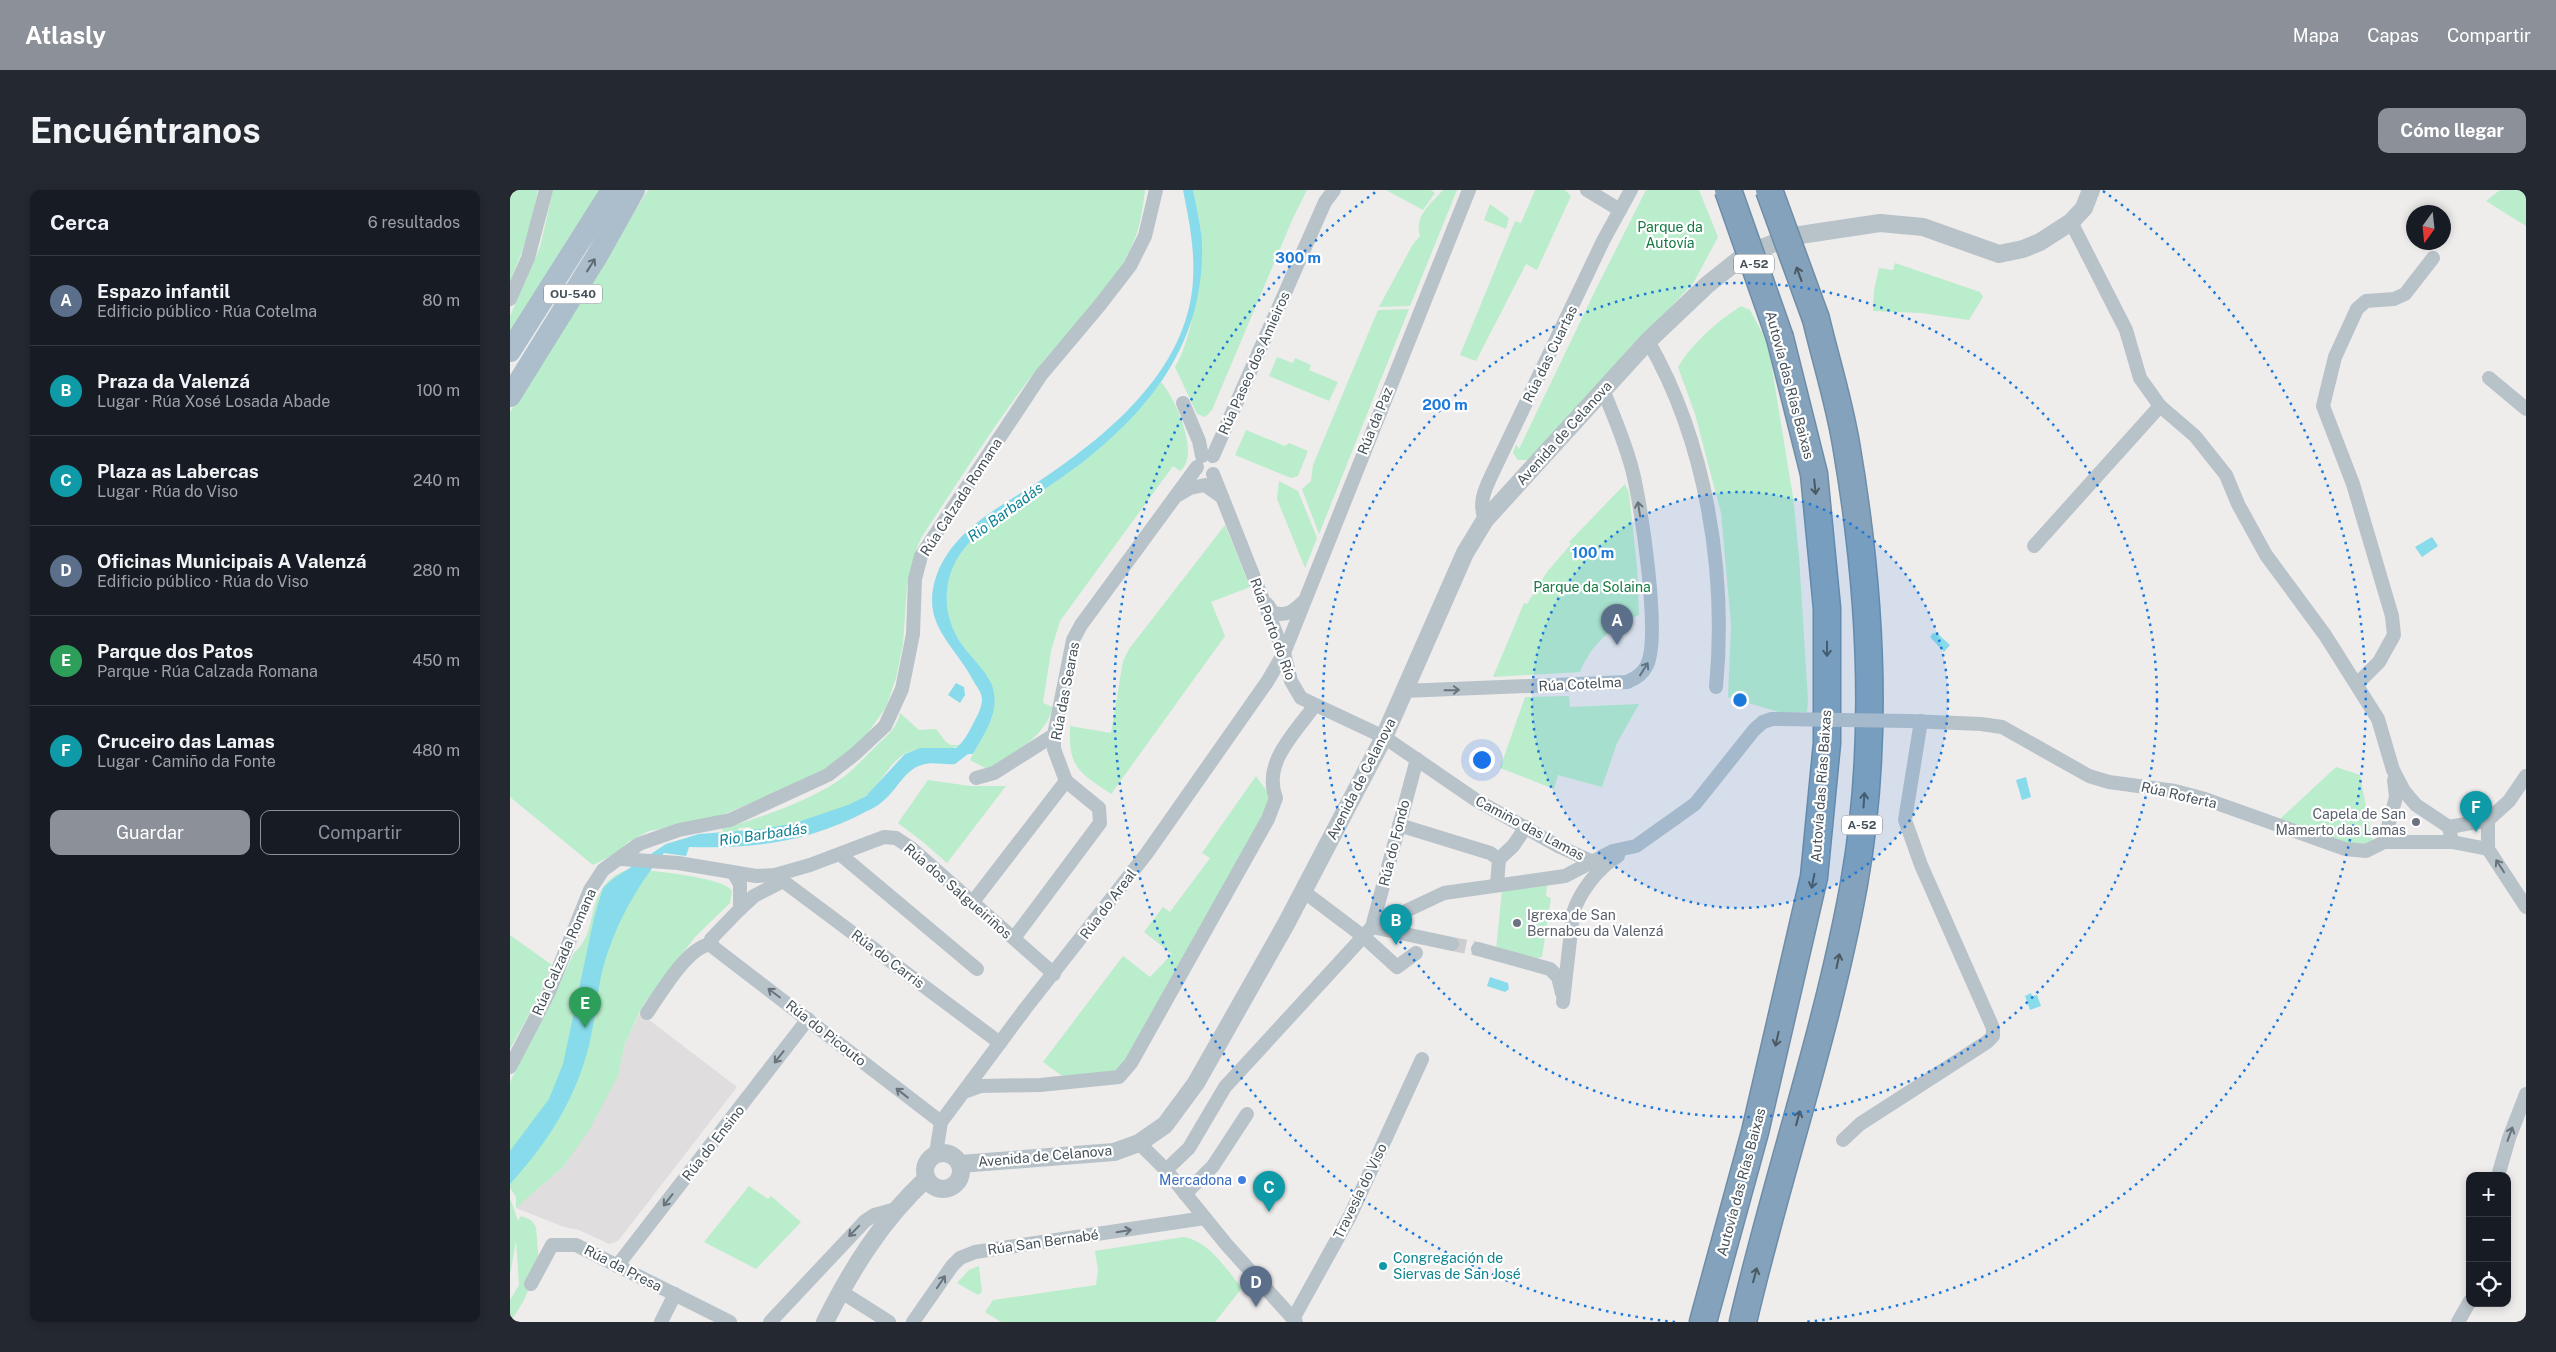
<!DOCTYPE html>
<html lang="es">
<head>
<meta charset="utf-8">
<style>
  :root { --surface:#171b24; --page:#242831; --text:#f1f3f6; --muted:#9ea1a6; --line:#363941; --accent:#8c9099 }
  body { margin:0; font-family:"Public Sans",sans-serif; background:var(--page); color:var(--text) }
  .controls { position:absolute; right:15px; bottom:15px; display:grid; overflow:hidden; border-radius:10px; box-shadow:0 2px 8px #0003 }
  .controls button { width:45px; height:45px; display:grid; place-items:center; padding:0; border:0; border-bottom:1px solid var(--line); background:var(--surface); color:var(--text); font:25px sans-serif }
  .compass { position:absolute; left:1896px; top:15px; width:45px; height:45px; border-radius:50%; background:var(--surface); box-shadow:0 2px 8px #0003; rotate:195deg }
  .you { position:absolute; left:971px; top:569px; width:18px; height:18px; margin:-12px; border:4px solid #fff; border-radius:50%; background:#1a73e8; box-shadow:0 0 0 8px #1a73e833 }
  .badge { display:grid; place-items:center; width:32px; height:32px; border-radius:50%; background:var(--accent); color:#fff; font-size:16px; font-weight:700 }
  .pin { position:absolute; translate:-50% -41px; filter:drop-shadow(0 1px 2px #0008) }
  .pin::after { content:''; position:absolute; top:26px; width:18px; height:15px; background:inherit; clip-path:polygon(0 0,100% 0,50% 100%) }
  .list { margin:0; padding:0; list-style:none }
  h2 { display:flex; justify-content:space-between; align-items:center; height:65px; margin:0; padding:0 20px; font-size:21px }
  h2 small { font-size:16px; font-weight:400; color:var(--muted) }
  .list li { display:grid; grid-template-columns:32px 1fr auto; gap:15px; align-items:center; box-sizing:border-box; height:90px; padding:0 20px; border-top:1px solid var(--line) }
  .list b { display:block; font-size:19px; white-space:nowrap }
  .list p { margin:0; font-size:16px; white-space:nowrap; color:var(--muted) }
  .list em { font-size:16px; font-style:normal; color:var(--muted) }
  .actions { display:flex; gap:10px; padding:15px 20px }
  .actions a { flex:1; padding:11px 0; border:1px solid var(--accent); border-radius:10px; text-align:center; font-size:18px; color:var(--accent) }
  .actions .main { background:var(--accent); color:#fff }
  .icon { flex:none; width:28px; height:28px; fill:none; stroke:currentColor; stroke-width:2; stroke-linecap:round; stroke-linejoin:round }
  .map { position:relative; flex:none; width:2016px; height:1132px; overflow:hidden; border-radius:10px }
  header { display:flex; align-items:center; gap:30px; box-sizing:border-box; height:70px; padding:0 25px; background:var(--accent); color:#fff }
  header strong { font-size:24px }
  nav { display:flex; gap:28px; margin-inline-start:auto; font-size:18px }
  .intro { display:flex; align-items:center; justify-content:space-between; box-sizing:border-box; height:120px; padding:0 30px }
  h1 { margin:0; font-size:35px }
  .button { padding:12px 22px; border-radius:10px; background:var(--accent); color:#fff; font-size:18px; font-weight:700 }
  main { display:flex; gap:30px; padding:0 30px }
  aside { flex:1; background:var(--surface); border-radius:10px; box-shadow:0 2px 8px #0003 }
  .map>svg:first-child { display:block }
  .education { fill:#e0ddde }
  .green { fill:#baedcb }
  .water { fill:#87dbea }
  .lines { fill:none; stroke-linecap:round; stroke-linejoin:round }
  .minor-tunnel { stroke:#cdcdcf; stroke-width:14; stroke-dasharray:14 7; stroke-linecap:butt }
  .motorway-casing { stroke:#6f8da7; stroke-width:29 }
  .minor { stroke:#b8c2c9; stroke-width:14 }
  .tertiary { stroke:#b8c2c9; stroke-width:18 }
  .primary { stroke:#acbecb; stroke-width:22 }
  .motorway { stroke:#84a2bb; stroke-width:26 }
  .motorway-bridge-casing { stroke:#6f8da7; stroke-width:29; stroke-linecap:butt }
  .minor-bridge { stroke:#b8c2c9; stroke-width:14 }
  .motorway-bridge { stroke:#84a2bb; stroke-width:26 }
  .oneway { stroke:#5f6c76 }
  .oneway2 { stroke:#4b5963 }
  .oneway3 { stroke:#68737b }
  .ring { fill:none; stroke:#1b79db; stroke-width:2.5; stroke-dasharray:2.5 5 }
  .worship-dot { fill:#6b7280; stroke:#fff; stroke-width:2 }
  .shop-dot { fill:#3f7fe0; stroke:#fff; stroke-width:2 }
  .culture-dot { fill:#0f9aa8; stroke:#fff; stroke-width:2 }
  .labels { text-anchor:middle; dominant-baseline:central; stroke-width:4.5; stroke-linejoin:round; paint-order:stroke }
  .shield { fill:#fff; stroke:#7d858b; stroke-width:1 }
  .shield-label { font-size:12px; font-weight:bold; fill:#455159 }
  .park-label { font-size:14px; fill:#177943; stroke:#fff }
  .street-label { font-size:14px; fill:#455159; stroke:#fff }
  .worship-label { font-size:14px; fill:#5b616d; stroke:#fff; text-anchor:end }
  .shop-label { font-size:14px; fill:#366cbe; stroke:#fff; text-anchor:end }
  .culture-label { font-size:14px; fill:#0d838f; stroke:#fff; text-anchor:start }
  .water-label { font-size:15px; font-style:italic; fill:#0e8195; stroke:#fff }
  .centre { fill:#1b79db; stroke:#fff; stroke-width:2.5 }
  .ring-label { font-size:15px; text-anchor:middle; font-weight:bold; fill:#1b79db; stroke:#fff; stroke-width:4.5; stroke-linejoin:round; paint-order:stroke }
</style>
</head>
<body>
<header>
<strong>Atlasly</strong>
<nav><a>Mapa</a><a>Capas</a><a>Compartir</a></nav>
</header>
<div class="intro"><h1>Encuéntranos</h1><a class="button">Cómo llegar</a></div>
<main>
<aside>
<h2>Cerca<small>6 resultados</small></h2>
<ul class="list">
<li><span class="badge" style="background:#5c6f8a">A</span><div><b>Espazo infantil</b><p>Edificio público · Rúa Cotelma</p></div><em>80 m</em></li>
<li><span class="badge" style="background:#0f9aa8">B</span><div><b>Praza da Valenzá</b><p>Lugar · Rúa Xosé Losada Abade</p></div><em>100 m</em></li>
<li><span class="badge" style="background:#0f9aa8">C</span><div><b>Plaza as Labercas</b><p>Lugar · Rúa do Viso</p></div><em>240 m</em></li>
<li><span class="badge" style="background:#5c6f8a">D</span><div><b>Oficinas Municipais A Valenzá</b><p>Edificio público · Rúa do Viso</p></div><em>280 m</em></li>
<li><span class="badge" style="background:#2e9e5b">E</span><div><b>Parque dos Patos</b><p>Parque · Rúa Calzada Romana</p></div><em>450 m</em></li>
<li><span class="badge" style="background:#0f9aa8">F</span><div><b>Cruceiro das Lamas</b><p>Lugar · Camiño da Fonte</p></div><em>480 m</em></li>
</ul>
<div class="actions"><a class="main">Guardar</a><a>Compartir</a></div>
</aside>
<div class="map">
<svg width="2016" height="1132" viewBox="0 0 2016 1132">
  <rect width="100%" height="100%" fill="#efecec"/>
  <polygon class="education" points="130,823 227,897 108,1051 99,1054 69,1040 54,1037 6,1018 53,977 108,886 115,853"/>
  <g class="green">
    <polygon points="0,0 28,0 19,43 0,92"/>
    <polygon points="43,0 90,0 0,146 0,126 30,57"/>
    <path d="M138 0H635C633 16 631 33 625 48 606 100 560 137 527 179 485 233 448 292 411 348L405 363 397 396 393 454 386 488 376 517 352 551 315 580 280 596 203 629 139 641 118 652 107 663 83 675 0 607V222Z"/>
    <path d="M683 0H797L783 28 702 220 695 227 687 224 665 177C684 147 690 82 691 46 691 31 685 14 683 0Z"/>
    <polygon points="876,0 921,0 925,3 913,20"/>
    <path d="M933 0H947L900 116 869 117 903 54 910 46C904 26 920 15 933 0Z"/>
    <polygon points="1025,0 1055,0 1061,6 1027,80 1016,74 966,171 950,165 1005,31 1011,33"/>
    <polygon points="1136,0 1189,0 1208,47 1184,92 1019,270 1008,270 1003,263 1006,254 1009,259 1086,99"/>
    <polygon points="1990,0 2016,0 2016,36 1976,11"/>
    <polygon points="980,14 999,28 996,39 974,30"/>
    <polygon points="1385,73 1470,102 1473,107 1459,130 1411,123 1363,121 1364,100 1369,78 1383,80"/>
    <path d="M1231 116 1240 120 1258 154 1283 307 1289 366 1298 511 1297 522H1269L1218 507 1221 435 1211 323 1185 224 1168 177C1183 152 1208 131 1231 116Z"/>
    <polygon points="899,119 809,344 792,299 801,291 803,275 868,120"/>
    <polygon points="767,167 783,173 785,168 801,175 799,180 828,192 819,211 759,186"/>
    <path d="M651 192C665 207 691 266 670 281L663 276 550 431 541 461 533 513 543 517C534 549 504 562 479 580L460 570C470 550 488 527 484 503 481 486 463 470 453 456 428 422 432 378 463 349L569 275 634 214Z"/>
    <polygon points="736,240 775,256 779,253 798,261 788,286 781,288 725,265"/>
    <polygon points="769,291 788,301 807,348 795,378 767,309"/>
    <path d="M1115 294 1119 303 1127 377 1129 425C1101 436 1081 455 1070 482L983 487 1014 413 1017 414 1037 382 1061 354 1059 352Z"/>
    <path d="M715 335 740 397 701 412 715 446 601 604C569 582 558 578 560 536L601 543 613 471 619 459Z"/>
    <polygon points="1059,506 1060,517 1129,514 1107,553 1092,597 1048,585 1044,599 990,578 1015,507"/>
    <path d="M390 523 409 540 426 539 436 552 441 555H450C438 563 416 554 398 562 379 571 371 595 355 606 330 624 272 637 241 641L240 637 229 638 228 641 213 642 212 639C250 628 305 609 335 586 346 577 356 566 366 556 376 547 388 537 390 523Z"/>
    <path d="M1826 577 1850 585 1863 653C1833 659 1797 641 1770 629Z"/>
    <polygon points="746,586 762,608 609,887 559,891 533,872 613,766 640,787 662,764 634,742 653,717 660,722 700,668 692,663"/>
    <polygon points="418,590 460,596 496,596 437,673 413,652 388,633"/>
    <path d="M119 679C137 680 215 687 222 701L220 713 185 747 133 815 115 853 108 886 79 940 53 977 6 1018V1007L0 998V892L64 763C92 740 71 696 119 679Z"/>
    <polygon points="1037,694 1036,706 1041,708 1032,767 1027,768 986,760 992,700"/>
    <polygon points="0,745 42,775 28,808 0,859"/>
    <polygon points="239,996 258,1009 261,1006 291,1032 246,1079 194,1052"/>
    <polygon points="0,1008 8,1031 11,1026 21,1030 26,1037 29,1075 14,1110 3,1128 0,1126 0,1110 9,1095 6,1051 0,1085"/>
    <path d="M673 1047C698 1050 717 1080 732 1098L705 1132H491L475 1122 483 1110 586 1095 588 1080 585 1061Z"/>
    <polygon points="469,1076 472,1102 468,1105 447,1093 459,1080"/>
  </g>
  <g class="water">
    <path d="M673 0H683C687 21 693 42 692 64 691 156 639 221 569 275 534 301 497 323 463 349 432 378 428 422 453 456 463 470 482 486 484 503 488 525 473 546 463 564H458L445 574C435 575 425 572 415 574 395 578 388 599 373 611 369 615 362 619 357 621 299 652 244 659 179 657L176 666 154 663C124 699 100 744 90 791 85 819 83 848 73 876 58 921 32 959 0 994V961L39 909 53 874 84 728 93 698 103 689 156 654 189 644 252 639 285 633 338 615 356 606 395 564 410 558H446C453 553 459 542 463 534 467 526 472 518 472 509 472 503 467 497 464 492 444 453 409 434 427 384 444 340 488 318 525 294 596 247 678 181 683 90 685 59 679 30 673 0Z"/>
    <polygon points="1922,347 1928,356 1912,367 1905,357"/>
    <polygon points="1423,443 1428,444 1440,455 1434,462 1420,447"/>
    <polygon points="446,493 454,497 455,505 450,513 438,505"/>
    <polygon points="1516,587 1521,607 1512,610 1506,590"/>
    <polygon points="980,787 998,793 999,799 995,802 977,796"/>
    <polygon points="1521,803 1522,806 1527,805 1531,816 1520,820 1515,806"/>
  </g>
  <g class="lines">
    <polyline class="minor-tunnel" points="942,754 968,759"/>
    <defs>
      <g id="motorway">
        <polyline points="1193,1132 1245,942 1304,687 1317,553 1317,418 1304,284 1270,148"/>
        <path d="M1233 1132C1267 985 1317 843 1344 694 1370 548 1361 399 1336 254 1329 212 1316 171 1306 129"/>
      </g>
    </defs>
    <use href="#motorway" class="motorway-casing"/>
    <g class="minor">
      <polyline points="1077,0 1110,20"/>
      <polyline points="1561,32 1616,140 1630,188 1650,216 1685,246 1716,285 1728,314 1756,365 1815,445 1868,529 1883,580 1894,601 1906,615 1939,637 1942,652"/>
      <polyline points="0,109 18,68 36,0"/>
      <path d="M1138 151C1196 251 1217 382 1206 497"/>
      <polyline points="1979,188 2016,219"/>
      <polyline points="673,213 689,251 692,266"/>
      <polyline points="703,266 815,12 824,0"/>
      <polyline points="703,284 774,463 781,491 791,508 874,547 966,610 1048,656 1081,671"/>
      <polyline points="668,305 680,298 695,295 712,307"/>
      <path d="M975 330C968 312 975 299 983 282L1093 51 1121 0"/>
      <polyline points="1524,356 1650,216"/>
      <path d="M757 414 763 423C777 426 783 422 793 412"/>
      <polyline points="1847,494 1869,472 1884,445 1882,426 1843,294 1813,216 1825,167 1847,119 1856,111 1884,109 1895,104 1923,68"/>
      <path d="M893 501 1117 492C1126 488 1133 484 1137 475 1151 447 1131 312 1122 279 1115 252 1104 226 1093 200"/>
      <polyline points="1399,531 1471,534 1492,537 1579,586 1599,592 1665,601 1695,609 1835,659 1856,661 1874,652 1942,652 1978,659"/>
      <polyline points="907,569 862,737 942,754"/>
      <polyline points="466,588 484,583 544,545"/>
      <polyline points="1978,630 1978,659 2016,717"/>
      <polyline points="889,635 980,663 989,669 987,695"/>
      <polyline points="1939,637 1978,630 1999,611 2016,586"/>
      <polyline points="1874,652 1886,607 1884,590"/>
      <polyline points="331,665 467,779"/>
      <polyline points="111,669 168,673 246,686 265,685 300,675 374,647 386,648 401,658 544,784"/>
      <polyline points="989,669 1003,656 1016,637"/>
      <polyline points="224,684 230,694 230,719 201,749 203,757 431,932"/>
      <polyline points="265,685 490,853"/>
      <polyline points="793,701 854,747 887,777 906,763"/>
      <polyline points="462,713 556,591 544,559 544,545 563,450 571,435 687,277"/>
      <polyline points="230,719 244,706 273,691"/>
      <polyline points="504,748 590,633 589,618 556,591"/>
      <polyline points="968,759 1040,779 1048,787 1052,803"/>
      <path d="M1053 812 1063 723C1070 701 1089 677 1108 666"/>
      <path d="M137 823C151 803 177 757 201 754"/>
      <polyline points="0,877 39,802 80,700 93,680 129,654 169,640 220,630 318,585 345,564 375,536 392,499 403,444 405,389 411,366 531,185 589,116 620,76 635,46 646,0"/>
      <path d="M454 902 471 896 530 895 609 887 621 873 758 629 766 608C752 573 785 543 805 515"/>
      <polyline points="1333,950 1350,934 1477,852 1483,846 1483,838 1411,675 1395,630 1411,531"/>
      <polyline points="629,953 656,980 716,1054 786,1132"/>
      <polyline points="426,963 431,932 515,819 637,663 757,492 774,463 959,0"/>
      <polyline points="656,980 679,958 715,897 862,737 934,703 1055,686 1103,661 1126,656 1185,614 1244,540 1253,532 1262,529"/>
      <polyline points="1988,986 1999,948 2016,904"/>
      <polyline points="675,1004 703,976 737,924"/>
      <polyline points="107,1076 298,829"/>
      <polyline points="21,1094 42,1055 66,1055 220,1132"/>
      <polyline points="330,1101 379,1132"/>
      <polyline points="783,1129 840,1026 912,869"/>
      <polyline points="151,1132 165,1104"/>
      <polyline points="260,1132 355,1031 364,1025 386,1019"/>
      <polyline points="403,1132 442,1076 450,1068 465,1062 695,1028"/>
      <polyline points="1948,1132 1960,1111"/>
    </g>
    <g class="tertiary">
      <circle cx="433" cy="981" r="18"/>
      <polyline points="450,974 604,962 629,953 655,935 686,893 776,734 874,547 955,363 975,330 1138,151 1197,95 1236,64 1283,46 1370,33 1413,37 1489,64 1513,59 1530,52 1561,32 1574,18 1581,0"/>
      <path d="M315 1132C342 1078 372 1030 416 989"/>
    </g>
    <g class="primary">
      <polyline points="0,161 102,0"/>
      <polyline points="0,206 87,66 124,0"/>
    </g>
    <use href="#motorway" class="motorway"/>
    <defs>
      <g id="motorway-bridge">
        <polyline points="1218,0 1270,148"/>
        <polyline points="1259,0 1306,129"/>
      </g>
    </defs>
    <use href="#motorway-bridge" class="motorway-bridge-casing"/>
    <polyline class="minor-bridge" points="1262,529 1399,531"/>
    <use href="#motorway-bridge" class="motorway-bridge"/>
  </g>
  <defs><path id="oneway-shaft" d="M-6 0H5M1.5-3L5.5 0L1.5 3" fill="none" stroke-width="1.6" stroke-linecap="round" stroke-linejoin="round" transform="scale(1.25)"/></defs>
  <use class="oneway" href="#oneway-shaft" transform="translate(81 75) rotate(-58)"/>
  <g class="oneway2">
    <use href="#oneway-shaft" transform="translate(1289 84) rotate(-110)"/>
    <use href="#oneway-shaft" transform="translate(1305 297) rotate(84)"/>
    <use href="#oneway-shaft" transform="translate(1317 459) rotate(90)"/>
    <use href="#oneway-shaft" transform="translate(1354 610) rotate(-86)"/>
    <use href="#oneway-shaft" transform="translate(1303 691) rotate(101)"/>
    <use href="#oneway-shaft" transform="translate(1328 771) rotate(-78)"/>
    <use href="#oneway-shaft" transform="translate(1267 849) rotate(103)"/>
    <use href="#oneway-shaft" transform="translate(1288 928) rotate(-75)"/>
    <use href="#oneway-shaft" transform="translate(1245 1085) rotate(-75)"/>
  </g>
  <g class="oneway3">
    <use href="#oneway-shaft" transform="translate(1129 319) rotate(-99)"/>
    <use href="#oneway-shaft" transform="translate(1134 479) rotate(-58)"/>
    <use href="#oneway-shaft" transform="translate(942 500) rotate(-1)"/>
    <use href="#oneway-shaft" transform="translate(1990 676) rotate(-123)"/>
    <use href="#oneway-shaft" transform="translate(264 803) rotate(-143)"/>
    <use href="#oneway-shaft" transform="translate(269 867) rotate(128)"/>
    <use href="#oneway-shaft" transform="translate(392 903) rotate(-142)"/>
    <use href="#oneway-shaft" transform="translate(2000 944) rotate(-70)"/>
    <use href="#oneway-shaft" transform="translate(158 1010) rotate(128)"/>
    <use href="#oneway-shaft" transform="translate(344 1041) rotate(134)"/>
    <use href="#oneway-shaft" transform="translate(614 1041) rotate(-9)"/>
    <use href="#oneway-shaft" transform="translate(431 1092) rotate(-56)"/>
  </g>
  <circle cx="1230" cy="510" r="208" fill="#1b79db" fill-opacity=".12"/>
  <g class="ring">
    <circle cx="1230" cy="510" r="208"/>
    <circle cx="1230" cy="510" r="417"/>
    <path d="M1165 1132A625 625 0 0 1 867 1M1593 1A625 625 0 0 1 1295 1132"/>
  </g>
  <g class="worship-dot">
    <circle cx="1906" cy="632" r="5"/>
    <circle cx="1007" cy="733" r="5"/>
  </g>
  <circle class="shop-dot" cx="732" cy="990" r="5"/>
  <circle class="culture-dot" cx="873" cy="1076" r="5"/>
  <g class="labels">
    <g class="shield">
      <rect x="1224" y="64.5" width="40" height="19" rx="4"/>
      <rect x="34" y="94.5" width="58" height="19" rx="4"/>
      <rect x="1332" y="625.5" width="40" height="19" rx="4"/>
    </g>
    <g class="shield-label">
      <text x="1244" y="74">A-52</text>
      <text x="63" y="104">OU-540</text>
      <text x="1352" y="635">A-52</text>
    </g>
    <g class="park-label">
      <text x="1160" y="37">Parque da<tspan x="1160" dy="16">Autovía</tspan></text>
      <text x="1082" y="397">Parque da Solaina</text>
    </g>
    <g class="street-label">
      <text transform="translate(1040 164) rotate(-64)">Rúa das Cuartas</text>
      <text transform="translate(744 173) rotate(-66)">Rúa Paseo dos Amieiros</text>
      <text transform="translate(1280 195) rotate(75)">Autovía das Rías Baixas</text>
      <text transform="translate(865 231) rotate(-68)">Rúa da Paz</text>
      <text transform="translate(1054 243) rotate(-48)">Avenida de Celanova</text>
      <text transform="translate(451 307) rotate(-57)">Rúa Calzada Romana</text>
      <text transform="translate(763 439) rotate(70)">Rúa Porto do Río</text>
      <text transform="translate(1070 494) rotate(-3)">Rúa Cotelma</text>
      <text transform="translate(555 501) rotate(-79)">Rúa das Searas</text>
      <text transform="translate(851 589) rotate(-63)">Avenida de Celanova</text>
      <text transform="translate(1311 596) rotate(-86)">Autovía das Rías Baixas</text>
      <text transform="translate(1669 605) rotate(13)">Rúa Roferta</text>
      <text transform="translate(1020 638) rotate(28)">Camiño das Lamas</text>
      <text transform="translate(884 653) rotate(-76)">Rúa do Fondo</text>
      <text transform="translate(448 701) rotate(41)">Rúa dos Salgueiriños</text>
      <text transform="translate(598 714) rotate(-53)">Rúa do Areal</text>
      <text transform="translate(54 762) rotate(-66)">Rúa Calzada Romana</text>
      <text transform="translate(378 769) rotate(37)">Rúa do Carris</text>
      <text transform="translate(316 843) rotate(38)">Rúa do Picouto</text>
      <text transform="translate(203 953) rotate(-52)">Rúa do Ensino</text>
      <text transform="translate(535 966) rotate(-5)">Avenida de Celanova</text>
      <text transform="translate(1231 992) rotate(-75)">Autovía das Rías Baixas</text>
      <text transform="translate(850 1001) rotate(-64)">Travesía do Viso</text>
      <text transform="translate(533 1052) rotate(-8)">Rúa San Bernabé</text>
      <text transform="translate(113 1078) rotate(27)">Rúa da Presa</text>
    </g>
    <g class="worship-label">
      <text x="1896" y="624">Capela de San<tspan x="1896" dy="16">Mamerto das Lamas</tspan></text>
      <text x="1017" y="725" text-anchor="start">Igrexa de San<tspan x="1017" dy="16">Bernabeu da Valenzá</tspan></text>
    </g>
    <g class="shop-label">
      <text x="722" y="990">Mercadona</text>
    </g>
    <g class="culture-label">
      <text x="883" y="1068">Congregación de<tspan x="883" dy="16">Siervas de San José</tspan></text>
    </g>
    <g class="water-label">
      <text transform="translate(495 322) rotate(-36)">Rio Barbadás</text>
      <text transform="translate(253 644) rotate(-8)">Rio Barbadás</text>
    </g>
  </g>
  <circle cx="1230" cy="510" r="8" class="centre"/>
  <g class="ring-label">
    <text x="788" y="73">300 m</text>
    <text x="935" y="220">200 m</text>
    <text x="1083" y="368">100 m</text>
  </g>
</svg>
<div class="controls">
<button>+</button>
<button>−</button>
<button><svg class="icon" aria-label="locate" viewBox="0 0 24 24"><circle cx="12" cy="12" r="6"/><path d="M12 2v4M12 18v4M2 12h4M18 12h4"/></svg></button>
</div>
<svg class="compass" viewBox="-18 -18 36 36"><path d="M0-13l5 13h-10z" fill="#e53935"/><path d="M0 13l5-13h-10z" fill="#9ea1a6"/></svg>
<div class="you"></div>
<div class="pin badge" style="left:1107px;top:455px;background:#5c6f8a">A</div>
<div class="pin badge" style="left:886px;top:755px;background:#0f9aa8">B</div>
<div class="pin badge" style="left:759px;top:1022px;background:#0f9aa8">C</div>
<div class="pin badge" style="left:746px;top:1117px;background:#5c6f8a">D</div>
<div class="pin badge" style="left:75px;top:838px;background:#2e9e5b">E</div>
<div class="pin badge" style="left:1966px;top:642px;background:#0f9aa8">F</div>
</div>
</main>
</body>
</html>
